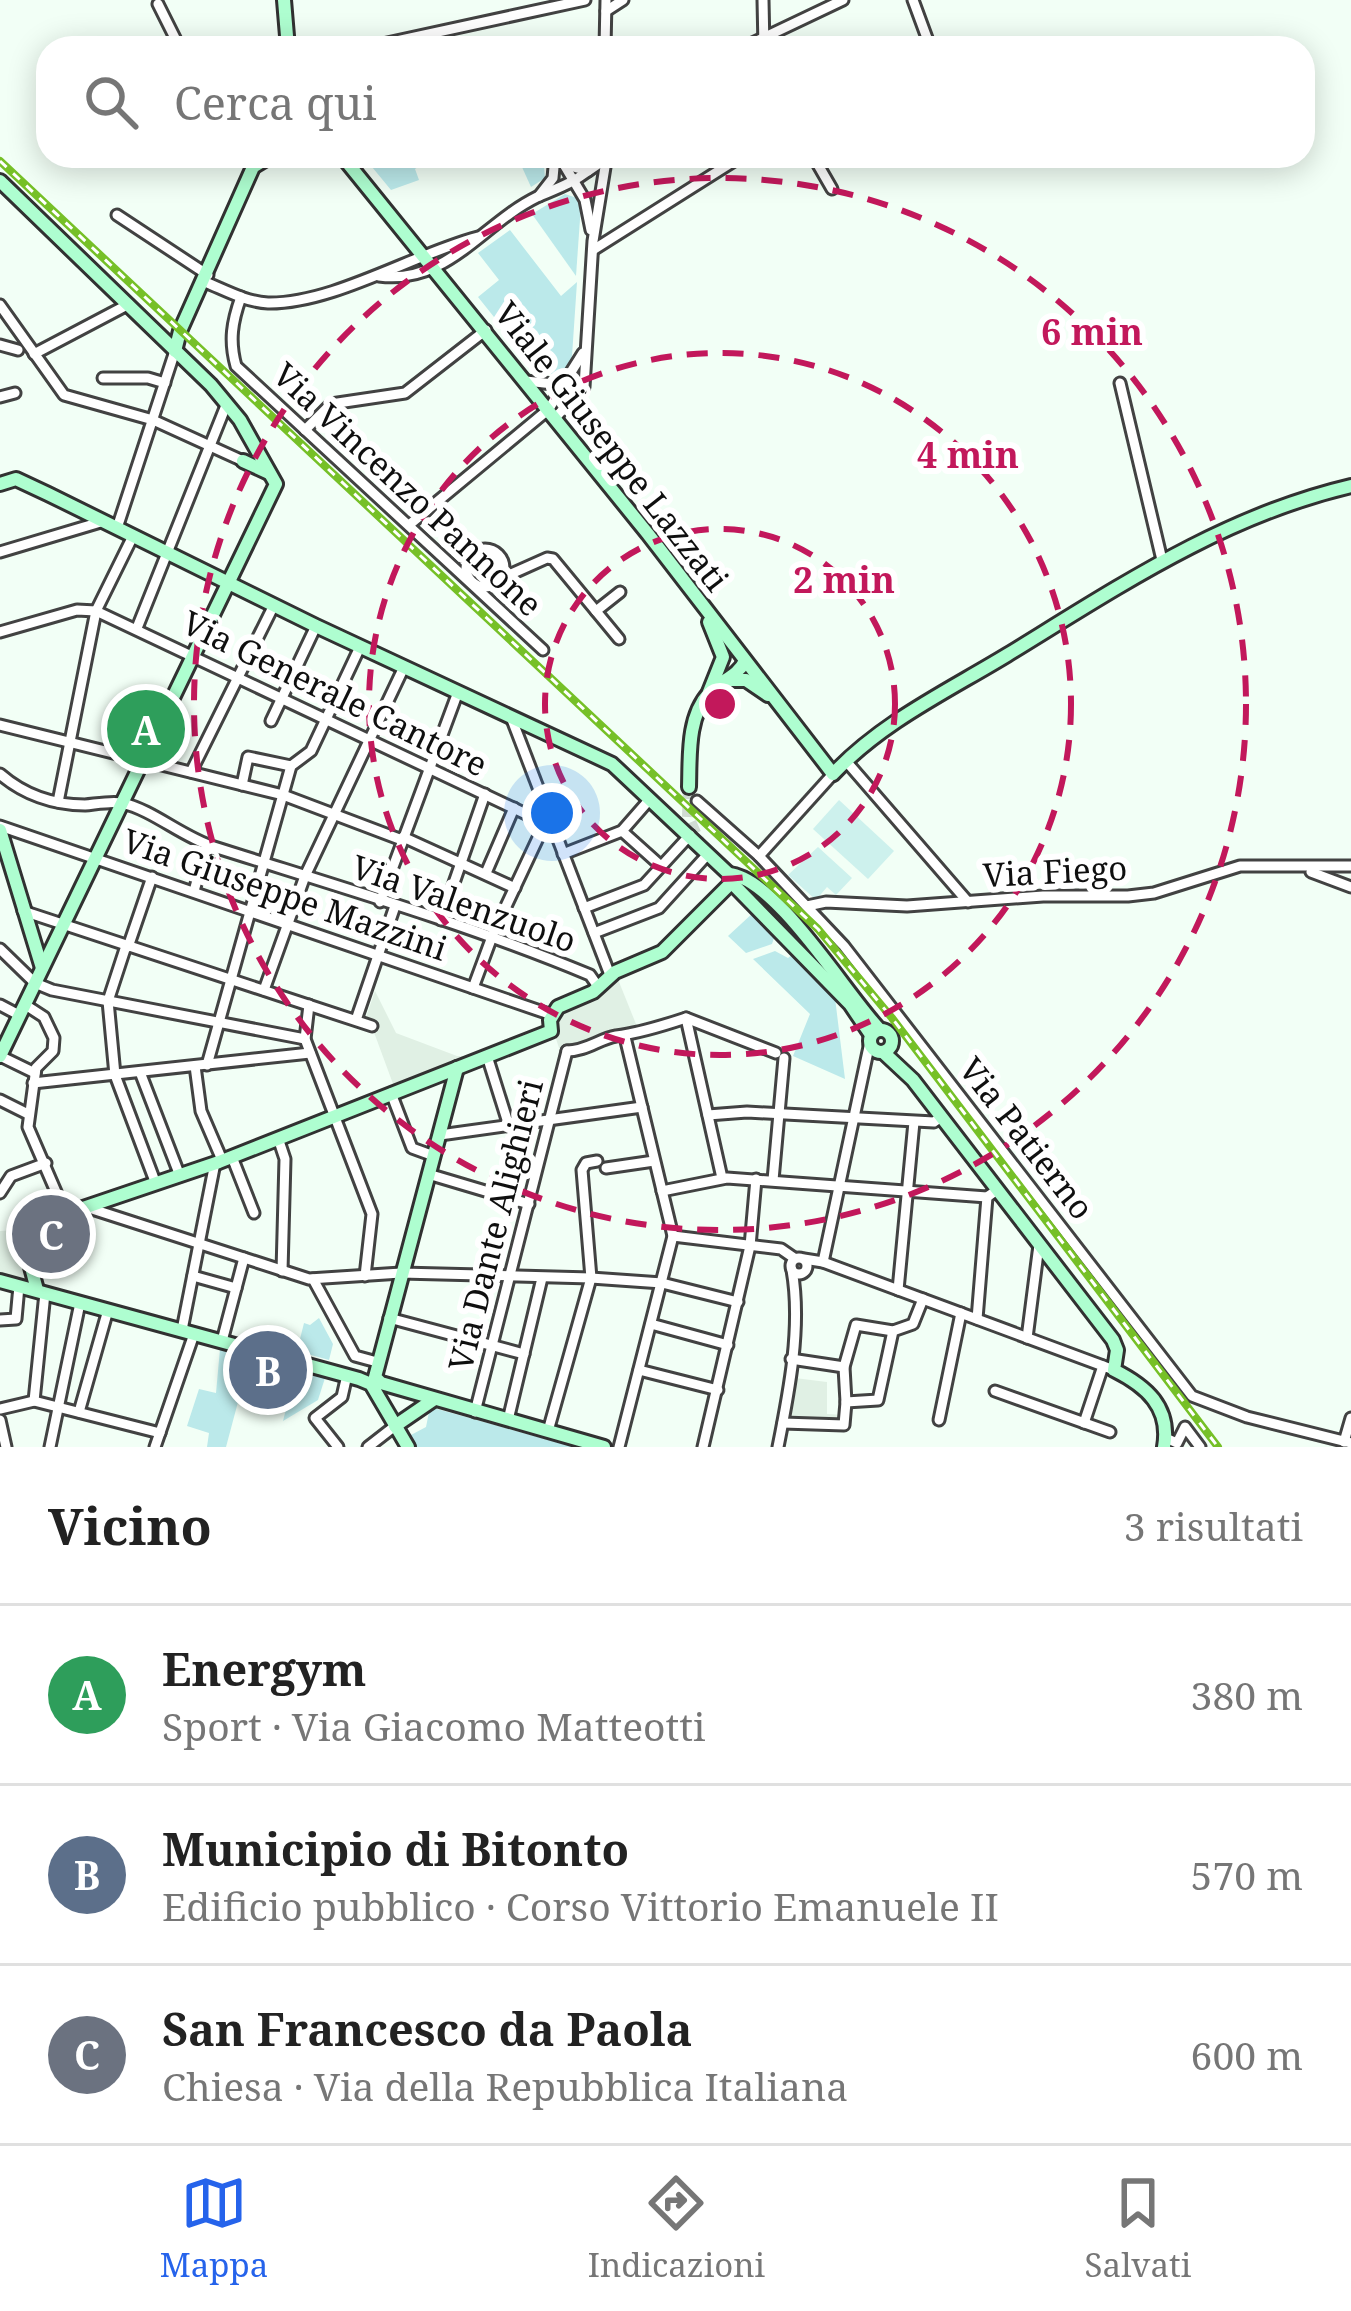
<!DOCTYPE html>
<html lang="it">
<head>
<meta charset="utf-8">
<style>
  :root { --surface:#fff; --page:#f6f6f6; --text:#222; --muted:#767676; --line:#e0e0e0; --accent:#2563eb }
  body { margin:0; font-family:"Noto Serif",serif; background:var(--page); color:var(--text) }
  .you { position:absolute; left:552px; top:813px; width:42px; height:42px; margin:-30px; border:9px solid #fff; border-radius:50%; background:#1a73e8; box-shadow:0 0 0 18px #1a73e833 }
  .badge { display:grid; place-items:center; width:78px; height:78px; border-radius:50%; background:var(--accent); color:#fff; font-size:39px; font-weight:700 }
  .pin { position:absolute; translate:-50% -50%; border:6px solid #fff; box-shadow:0 3px 12px #0006 }
  .list { margin:0; padding:0; list-style:none }
  h2 { display:flex; justify-content:space-between; align-items:center; height:156px; margin:0; padding:0 48px; font-size:51px }
  h2 small { font-size:39px; font-weight:400; color:var(--muted) }
  .list li { display:grid; grid-template-columns:78px 1fr auto; gap:36px; align-items:center; box-sizing:border-box; height:180px; padding:0 48px; border-top:3px solid var(--line) }
  .list b { display:block; font-size:45px; white-space:nowrap }
  .list p { margin:0; font-size:39px; white-space:nowrap; color:var(--muted) }
  .list em { font-size:39px; font-style:normal; color:var(--muted) }
  .icon { flex:none; width:66px; height:66px; fill:none; stroke:currentColor; stroke-width:2; stroke-linecap:round; stroke-linejoin:round }
  .map { position:relative; flex:none; width:1351px; height:1447px; overflow:hidden }
  .search { position:absolute; background:var(--surface); box-shadow:0 6px 30px #0003; left:36px; right:36px; top:36px; height:132px; display:flex; align-items:center; gap:30px; box-sizing:border-box; padding:0 42px; border-radius:36px; color:var(--muted); font-size:45px }
  .sheet { height:696px; background:var(--surface) }
  nav { display:flex; justify-content:space-around; align-items:center; box-sizing:border-box; height:168px; border-top:3px solid var(--line); background:var(--surface); font-size:33px; color:var(--muted) }
  nav a { display:grid; justify-items:center; gap:6px }
  nav .on { color:var(--accent) }
  .map>svg:first-child { display:block }
  .green { fill:#bbe9ea }
  .pitch { fill:#cdf1ed }
  .plaza { fill:#e0f0e4 }
  .lines { fill:none; stroke-linecap:round; stroke-linejoin:round }
  .secondary-tunnel { stroke:#d0dbd3; stroke-width:12; stroke-dasharray:12 6; stroke-linecap:butt }
  .street-casing { stroke:#424242; stroke-width:15 }
  .secondary-casing { stroke:#313131; stroke-width:18 }
  .street { stroke:#fff; stroke-width:9 }
  .secondary { stroke:#aefed0; stroke-width:12 }
  .rail-casing { stroke:#76c027; stroke-width:8 }
  .rail { stroke:#fff; stroke-width:3; stroke-dasharray:9; stroke-linecap:butt }
  .ring { fill:none; stroke:#c2185b; stroke-width:6; stroke-dasharray:21 15 }
  .labels { text-anchor:middle; dominant-baseline:central; stroke-width:12; stroke-linejoin:round; paint-order:stroke }
  .street-label { font-size:33px; fill:#0f0f0f; stroke:#fff }
  .centre { fill:#c2185b; stroke:#fff; stroke-width:6 }
  .ring-label { font-size:36px; text-anchor:middle; font-weight:bold; fill:#c2185b; stroke:#fff; stroke-width:12; stroke-linejoin:round; paint-order:stroke }
</style>
</head>
<body>
<div class="map">
<svg width="1351" height="1447" viewBox="0 0 1351 1447">
  <rect width="100%" height="100%" fill="#f2fff6"/>
  <g class="green">
    <polygon points="363,156 418,156 421,165 415,169 419,180 391,190"/>
    <polygon points="517,156 543,156 545,178 531,187"/>
    <polygon points="565,194 577,198 581,205 576,276 532,214"/>
    <polygon points="510,230 561,296 577,282 572,356 568,368 557,375 538,372 478,297 499,280 478,253"/>
    <polygon points="754,912 776,932 772,944 746,953 728,936"/>
    <polygon points="775,951 788,958 794,953 835,998 845,1079 793,1056 810,1014 753,959"/>
    <polygon points="319,1318 333,1344 329,1360 297,1351 304,1323 310,1325"/>
    <polygon points="220,1349 250,1357 226,1447 207,1447 209,1433 187,1426 199,1389 216,1393"/>
    <polygon points="296,1370 325,1378 318,1400 283,1421"/>
    <polygon points="430,1407 574,1447 416,1447 409,1436 426,1427"/>
  </g>
  <g class="pitch">
    <polygon points="839,800 894,851 868,879 813,829"/>
    <polygon points="818,847 852,878 836,895 827,887 816,900 788,875"/>
  </g>
  <g class="plaza">
    <polygon points="615,972 640,1034 567,1051 559,1048 550,1020"/>
    <polygon points="375,991 396,1033 457,1056 467,1056 470,1063 396,1092 375,1035 365,1020"/>
    <polygon points="17,1230 29,1282 26,1283 0,1276 0,1231"/>
    <polygon points="795,1378 827,1382 827,1414 845,1415 844,1425 791,1423"/>
  </g>
  <g class="lines">
    <polyline class="secondary-tunnel" points="689,787 688,817 699,842"/>
    <defs>
      <g id="street">
        <polyline points="763,0 764,48"/>
        <polyline points="158,4 180,48"/>
        <polyline points="606,11 623,0"/>
        <polyline points="364,48 585,0"/>
        <polyline points="605,48 606,0"/>
        <polyline points="742,48 843,0"/>
        <polyline points="899,48 921,45 927,38 913,0"/>
        <polyline points="813,156 832,189"/>
        <polyline points="914,156 915,157"/>
        <polyline points="560,158 585,200 591,230"/>
        <polyline points="566,165 588,171 610,156"/>
        <polyline points="539,196 553,178 555,156"/>
        <polyline points="117,215 208,275"/>
        <polyline points="593,250 742,156"/>
        <path d="M379 276C447 285 482 224 537 197 555 189 571 184 588 171"/>
        <path d="M205 282C225 290 246 302 268 303 333 304 413 254 478 237"/>
        <path d="M241 297C232 322 229 341 236 366L543 650"/>
        <polyline points="0,305 64,395 153,420 243,461"/>
        <polyline points="0,345 18,350"/>
        <polyline points="34,354 129,304"/>
        <polyline points="103,378 148,378 165,383"/>
        <polyline points="526,381 553,384 566,380 583,353"/>
        <polyline points="1120,383 1162,560"/>
        <polyline points="0,397 15,393"/>
        <polyline points="555,418 584,387 593,241 606,161"/>
        <polyline points="305,430 331,404 405,393 486,330"/>
        <polyline points="409,525 549,409 566,380"/>
        <polyline points="117,528 175,351"/>
        <circle cx="485" cy="568" r="19"/>
        <polyline points="0,552 104,521"/>
        <polyline points="500,579 547,558 553,559 619,639"/>
        <polyline points="596,611 620,592"/>
        <polyline points="137,628 227,403"/>
        <polyline points="0,632 77,610 96,611 545,823 550,821"/>
        <polyline points="511,717 610,975"/>
        <polyline points="271,721 316,626"/>
        <polyline points="0,725 283,795 402,840"/>
        <polyline points="846,761 968,902"/>
        <polyline points="191,772 274,605"/>
        <path d="M0 774C23 794 53 805 85 805 96 804 111 801 122 803 153 810 182 837 214 847 340 887 468 924 590 975L599 988"/>
        <polyline points="242,785 248,757 291,766"/>
        <polyline points="697,801 759,856 844,946 1192,1396 1247,1417 1351,1443"/>
        <polyline points="58,802 96,611 133,536"/>
        <polyline points="0,826 552,1015"/>
        <polyline points="622,831 661,866"/>
        <polyline points="403,837 515,888"/>
        <polyline points="563,854 622,831 650,799"/>
        <polyline points="759,856 833,774"/>
        <polyline points="1311,872 1351,887"/>
        <polyline points="486,873 514,808"/>
        <polyline points="194,891 207,845"/>
        <polyline points="380,902 458,692"/>
        <polyline points="807,906 826,902 907,906 1043,896 1128,896 1154,893 1240,866 1351,866"/>
        <polyline points="584,908 644,885 690,835"/>
        <polyline points="23,911 372,1026"/>
        <polyline points="441,920 485,794"/>
        <polyline points="594,933 659,908 708,854"/>
        <polyline points="126,946 108,1001 115,1075 156,1184"/>
        <polyline points="128,947 152,877"/>
        <polyline points="0,949 35,983 52,990 305,1039"/>
        <polyline points="473,988 493,934 545,823"/>
        <polyline points="264,990 305,876 404,667"/>
        <polyline points="24,1004 44,1017 54,1038 53,1051 36,1068 28,1127 66,1215"/>
        <polyline points="0,1005 19,1015"/>
        <polyline points="309,1005 305,1039 372,1214 365,1276"/>
        <polyline points="686,1018 722,1178"/>
        <polyline points="356,1020 395,906"/>
        <path d="M567 1051C586 1051 599 1039 616 1036 640 1033 662 1026 686 1018L776 1053"/>
        <polyline points="0,1056 35,1073"/>
        <polyline points="487,1056 509,1126"/>
        <polyline points="207,1065 291,766 311,751 360,647"/>
        <polyline points="195,1066 201,1111 222,1160"/>
        <polyline points="140,1072 180,1176"/>
        <polyline points="33,1083 310,1053"/>
        <polyline points="391,1093 412,1148 434,1156"/>
        <polyline points="0,1100 28,1114"/>
        <polyline points="708,1115 747,1112 934,1122 941,1117"/>
        <polyline points="440,1135 642,1107"/>
        <polyline points="278,1138 285,1159 282,1271"/>
        <polyline points="232,1157 254,1213"/>
        <polyline points="606,1168 654,1161"/>
        <polyline points="428,1174 529,1204"/>
        <polyline points="773,1180 784,1058"/>
        <polyline points="662,1191 727,1178 987,1197 997,1190"/>
        <polyline points="0,1193 11,1176 46,1163"/>
        <polyline points="89,1208 309,1279 401,1273 591,1278 662,1283 738,1302"/>
        <polyline points="673,1236 781,1249 794,1258"/>
        <circle cx="799" cy="1266" r="8"/>
        <polyline points="804,1259 823,1262 1114,1370"/>
        <polyline points="823,1262 870,1042"/>
        <polyline points="193,1276 236,1288"/>
        <polyline points="313,1279 355,1356 377,1362"/>
        <polyline points="898,1290 914,1122"/>
        <polyline points="389,1318 524,1354"/>
        <polyline points="977,1319 987,1197"/>
        <polyline points="0,1320 16,1319 19,1286"/>
        <polyline points="651,1324 728,1345"/>
        <polyline points="182,1330 215,1163"/>
        <polyline points="893,1331 856,1325 844,1367 846,1402 878,1400 893,1331 913,1324 923,1299"/>
        <polyline points="1027,1338 1039,1245"/>
        <polyline points="222,1341 244,1258"/>
        <polyline points="791,1359 844,1367"/>
        <polyline points="639,1370 718,1390"/>
        <polyline points="995,1391 1110,1432"/>
        <polyline points="34,1401 45,1293"/>
        <polyline points="0,1409 34,1401 160,1433"/>
        <polyline points="79,1412 108,1310"/>
        <polyline points="475,1412 567,1051"/>
        <polyline points="0,1420 6,1447"/>
        <polyline points="508,1420 542,1278"/>
        <polyline points="939,1420 961,1313"/>
        <polyline points="783,1423 844,1425 846,1402"/>
        <polyline points="1084,1423 1103,1366"/>
        <polyline points="548,1431 591,1278 582,1170 586,1163 597,1161"/>
        <polyline points="1166,1438 1177,1443 1185,1427 1200,1447"/>
        <polyline points="1344,1442 1351,1418"/>
        <polyline points="50,1447 80,1303"/>
        <polyline points="155,1447 194,1334"/>
        <polyline points="338,1447 315,1418 342,1397 347,1375"/>
        <polyline points="368,1447 395,1426"/>
        <polyline points="619,1447 673,1236 625,1037"/>
        <polyline points="703,1447 750,1246 756,1179"/>
        <path d="M778 1447C789 1392 802 1326 792 1270"/>
      </g>
      <g id="secondary">
        <polyline points="284,0 288,48"/>
        <path d="M342 156 648 534 833 774C882 722 946 692 1007 655 1118 587 1223 516 1351 486"/>
        <polyline points="256,165 271,156"/>
        <polyline points="0,181 211,385 240,420 276,484 0,1056"/>
        <polyline points="175,351 180,331 258,156"/>
        <polyline points="243,461 269,473"/>
        <polyline points="0,484 16,479 48,494 316,626 612,764 729,874"/>
        <polyline points="709,622 723,657 709,692"/>
        <polyline points="727,680 746,680 768,695"/>
        <path d="M689 787C690 757 687 717 709 693 721 680 737 677 745 661"/>
        <polyline points="0,830 42,968"/>
        <path d="M729 874C776 878 847 996 880 1030"/>
        <polyline points="730,881 850,1004 871,1035"/>
        <circle cx="881" cy="1041" r="11"/>
        <path d="M883 1052 913 1080 1113 1340 1117 1350 1114 1370C1146 1386 1171 1407 1164 1447"/>
        <polyline points="457,1068 375,1377 381,1383 604,1447"/>
        <polyline points="0,1281 359,1379 371,1384 408,1447"/>
        <polyline points="37,1290 21,1229 219,1162 551,1031 550,1020 558,1007 593,992 615,972 662,952 730,884"/>
        <polyline points="395,1426 433,1400"/>
      </g>
    </defs>
    <use href="#street" class="street-casing"/>
    <use href="#secondary" class="secondary-casing"/>
    <use href="#street" class="street"/>
    <use href="#secondary" class="secondary"/>
    <defs>
      <polyline id="rail" points="0,161 818,929 892,1018 1218,1447"/>
    </defs>
    <use href="#rail" class="rail-casing"/>
    <use href="#rail" class="rail"/>
  </g>
  <g class="ring">
    <circle cx="720" cy="704" r="175"/>
    <circle cx="720" cy="704" r="351"/>
    <circle cx="720" cy="704" r="526"/>
  </g>
  <g class="labels">
    <g class="street-label">
      <text transform="translate(612 446) rotate(52)">Viale Giuseppe Lazzati</text>
      <text transform="translate(408 489) rotate(43)">Via Vincenzo Pannone</text>
      <text transform="translate(335 693) rotate(26)">Via Generale Cantore</text>
      <text transform="translate(1055 871) rotate(-3)">Via Fiego</text>
      <text transform="translate(285 894) rotate(19)">Via Giuseppe Mazzini</text>
      <text transform="translate(464 903) rotate(19)">Via Valenzuolo</text>
      <text transform="translate(1027 1138) rotate(52)">Via Patierno</text>
      <text transform="translate(495 1225) rotate(-76)">Via Dante Alighieri</text>
    </g>
  </g>
  <circle cx="720" cy="704" r="18" class="centre"/>
  <g class="ring-label">
    <text x="1092" y="345">6 min</text>
    <text x="968" y="468">4 min</text>
    <text x="844" y="593">2 min</text>
  </g>
</svg>
<div class="you"></div>
<div class="pin badge" style="left:146px;top:729px;background:#2e9e5b">A</div>
<div class="pin badge" style="left:268px;top:1370px;background:#5c6f8a">B</div>
<div class="pin badge" style="left:51px;top:1234px;background:#6b7280">C</div>
<div class="search"><svg class="icon" aria-label="search" viewBox="0 0 24 24"><circle cx="10" cy="10" r="6"/><path d="M15 15l6 6"/></svg>Cerca qui</div>
</div>
<section class="sheet">
<h2>Vicino<small>3 risultati</small></h2>
<ul class="list">
<li><span class="badge" style="background:#2e9e5b">A</span><div><b>Energym</b><p>Sport · Via Giacomo Matteotti</p></div><em>380 m</em></li>
<li><span class="badge" style="background:#5c6f8a">B</span><div><b>Municipio di Bitonto</b><p>Edificio pubblico · Corso Vittorio Emanuele II</p></div><em>570 m</em></li>
<li><span class="badge" style="background:#6b7280">C</span><div><b>San Francesco da Paola</b><p>Chiesa · Via della Repubblica Italiana</p></div><em>600 m</em></li>
</ul>
</section>
<nav>
<a class="on"><svg class="icon" aria-label="map" viewBox="0 0 24 24"><path d="M3 6l6-2 6 2 6-2v14l-6 2-6-2-6 2zM9 4v14M15 6v14"/></svg>Mappa</a>
<a><svg class="icon" aria-label="directions" viewBox="0 0 24 24"><path d="M12 3l9 9-9 9-9-9zM9 14v-3h6M13 9l2 2-2 2"/></svg>Indicazioni</a>
<a><svg class="icon" aria-label="saved" viewBox="0 0 24 24"><path d="M7 4h10v16l-5-4-5 4z"/></svg>Salvati</a>
</nav>
</body>
</html>
